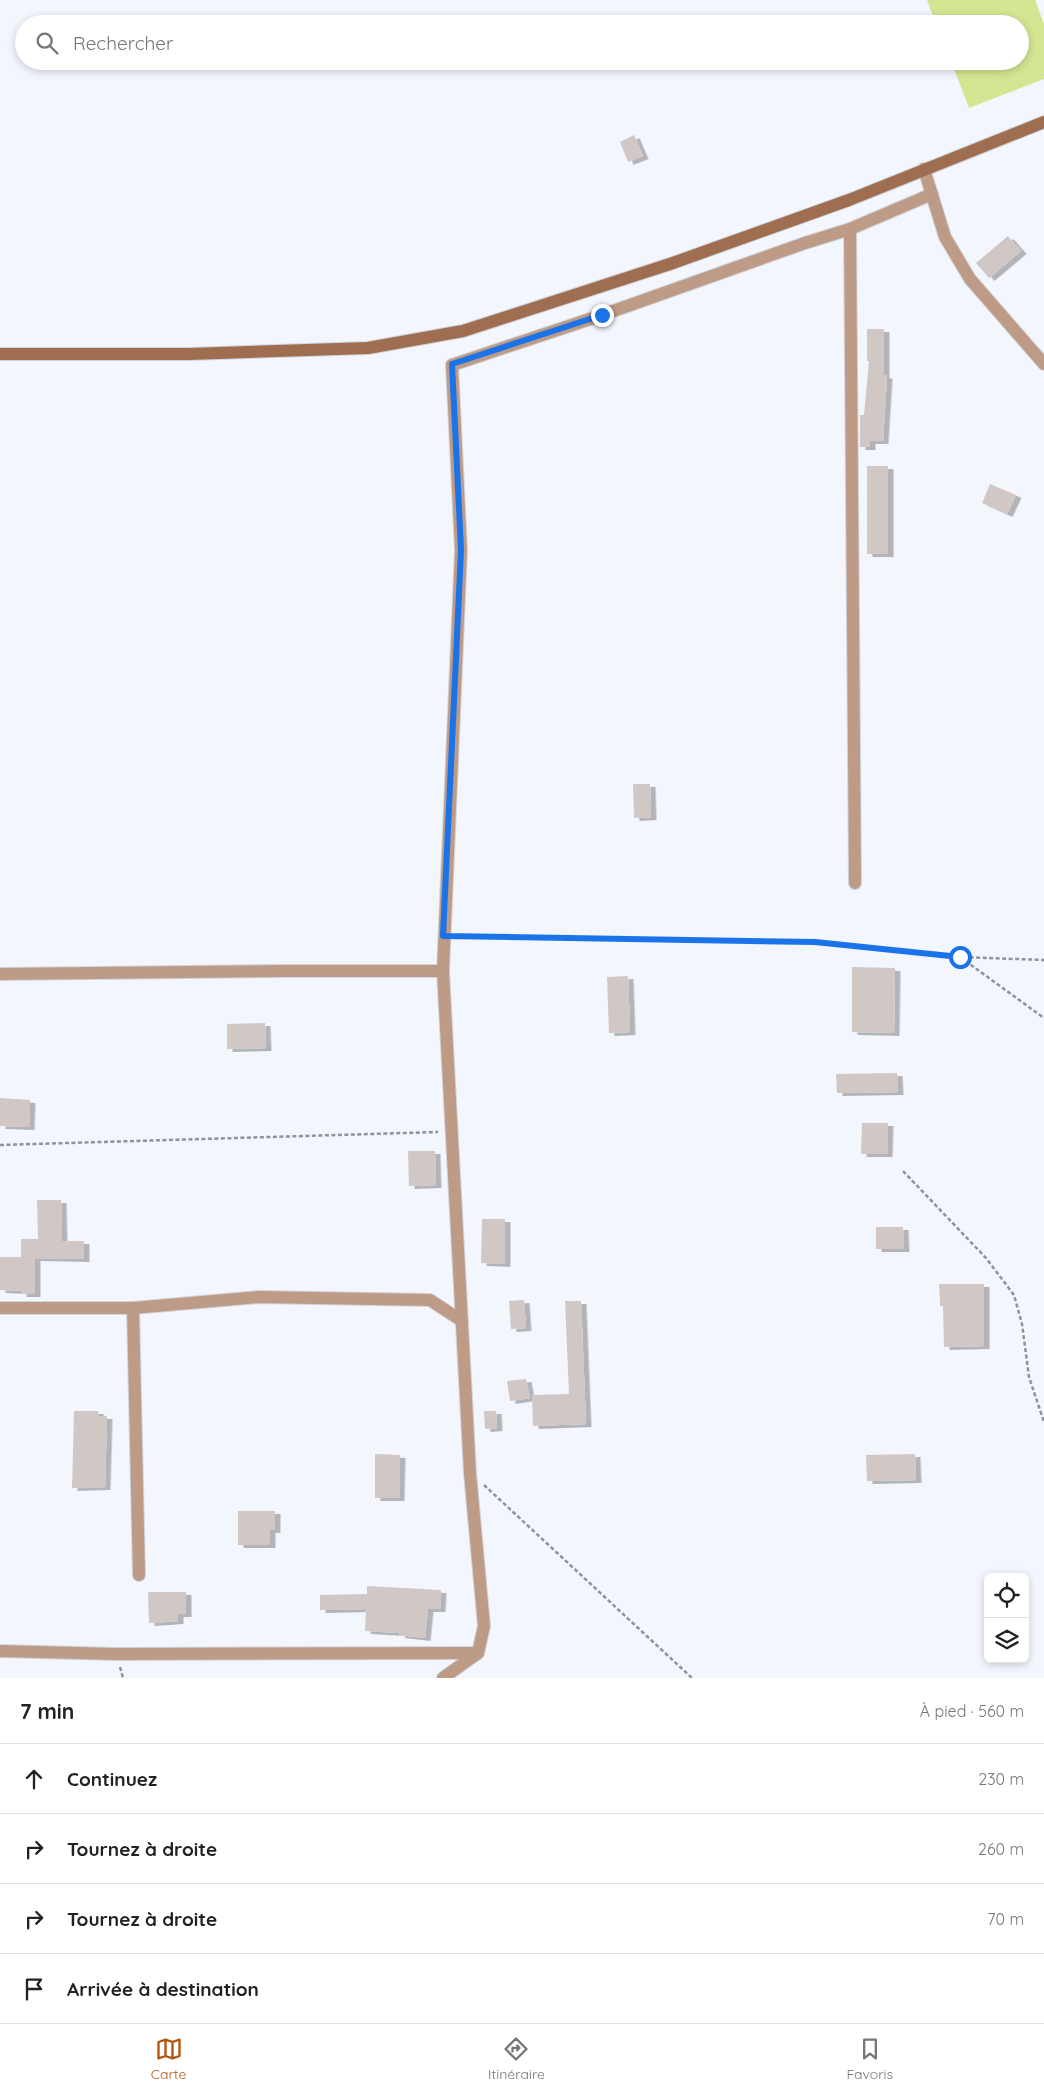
<!DOCTYPE html>
<html lang="fr">
<head>
<meta charset="utf-8">
<style>
  :root { --surface:#fff; --page:#f6f6f6; --text:#222; --muted:#767676; --line:#e0e0e0; --accent:#b45309 }
  body { margin:0; font-family:Quicksand,sans-serif; background:var(--page); color:var(--text) }
  .controls { position:absolute; right:15px; bottom:15px; display:grid; overflow:hidden; border-radius:8px; box-shadow:0 2px 8px #0003 }
  .controls button { width:45px; height:45px; display:grid; place-items:center; padding:0; border:0; border-bottom:1px solid var(--line); background:var(--surface); color:var(--text); font:25px sans-serif }
  .stop { position:absolute; width:15px; height:15px; margin:-11px; border:4px solid #1a73e8; border-radius:50%; background:#fff }
  .stop.end { background:#1a73e8; border-color:#fff; box-shadow:0 1px 5px #0008 }
  .list { margin:0; padding:0; list-style:none }
  h2 { display:flex; justify-content:space-between; align-items:center; height:65px; margin:0; padding:0 20px; font-size:21px }
  h2 small { font-size:16px; font-weight:400; color:var(--muted) }
  .list li { display:grid; grid-template-columns:32px 1fr auto; gap:15px; align-items:center; box-sizing:border-box; height:70px; padding:0 20px; border-top:1px solid var(--line) }
  .list b { display:block; font-size:19px; white-space:nowrap }
  .list em { font-size:16px; font-style:normal; color:var(--muted) }
  .icon { flex:none; width:28px; height:28px; fill:none; stroke:currentColor; stroke-width:2; stroke-linecap:round; stroke-linejoin:round }
  .map { position:relative; flex:none; width:1044px; height:1678px; overflow:hidden }
  .search { position:absolute; background:var(--surface); box-shadow:0 2px 8px #0003; left:15px; right:15px; top:15px; height:55px; display:flex; align-items:center; gap:12px; box-sizing:border-box; padding:0 18px; border-radius:28px; color:var(--muted); font-size:19px }
  .sheet { height:345px; background:var(--surface) }
  nav { display:flex; justify-content:space-around; align-items:center; box-sizing:border-box; height:70px; border-top:1px solid var(--line); background:var(--surface); font-size:14px; color:var(--muted) }
  nav a { display:grid; justify-items:center; gap:2px }
  nav .on { color:var(--accent) }
  .map>svg:first-child { display:block }
  .green { fill:#d3e692 }
  .building { fill:#d1c8c5; filter:url(#shadow) }
  .lines { fill:none; stroke-linecap:round; stroke-linejoin:round }
  .street-casing { stroke:#d1d4da; stroke-width:14 }
  .secondary-casing { stroke:#d1d4da; stroke-width:14 }
  .path { stroke:#909297; stroke-width:2.5; stroke-dasharray:4 2.5; stroke-linecap:butt }
  .street { stroke:#bd9b86; stroke-width:12 }
  .secondary { stroke:#9f6e50; stroke-width:12 }
  .route { stroke:#1a73e8; stroke-width:6 }
</style>
</head>
<body>
<div class="map">
<svg width="1044" height="1678" viewBox="0 0 1044 1678">
  <defs>
    <filter id="shadow"><feDropShadow dx="5.5" dy="3" stdDeviation="0" flood-color="#0004"/></filter>
  </defs>
  <rect width="100%" height="100%" fill="#f3f6fd"/>
  <polygon class="green" points="927,0 1035,0 1044,24 1044,79 969,108 951,61 1020,61 1020,24 936,24"/>
  <g class="building">
    <polygon points="634,135 643,156 628,162 620,142"/>
    <polygon points="1008,236 1021,251 989,278 976,263"/>
    <polygon points="867,329 884,329 884,375 887,376 883,441 870,441 870,447 860,447 860,415 864,415 869,361 867,361"/>
    <rect x="867" y="466" width="21" height="88"/>
    <polygon points="990,484 1016,495 1007,514 982,503"/>
    <polygon points="633,784 650,784 651,817 634,818"/>
    <polygon points="852,967 895,968 894,1033 852,1032"/>
    <polygon points="628,976 630,1032 609,1033 607,977"/>
    <polygon points="265,1023 266,1048 227,1049 227,1024"/>
    <polygon points="897,1073 898,1092 837,1093 836,1074"/>
    <polygon points="0,1098 30,1100 29,1127 0,1126"/>
    <polygon points="862,1123 888,1123 887,1154 861,1154"/>
    <polygon points="408,1151 435,1151 436,1185 409,1186"/>
    <polygon points="37,1200 61,1200 62,1241 84,1241 84,1259 35,1258 35,1294 21,1294 21,1291 0,1290 0,1257 21,1257 21,1239 38,1239"/>
    <polygon points="482,1219 505,1219 505,1264 481,1263"/>
    <polygon points="876,1227 903,1227 904,1249 876,1249"/>
    <polygon points="939,1284 984,1284 984,1346 944,1347 943,1306 940,1306"/>
    <polygon points="524,1300 526,1328 511,1329 509,1301"/>
    <polygon points="565,1301 581,1301 586,1424 533,1426 532,1395 569,1394"/>
    <polygon points="526,1379 530,1398 510,1401 507,1381"/>
    <polygon points="74,1411 98,1411 99,1416 107,1416 105,1487 72,1488"/>
    <polygon points="484,1411 496,1411 497,1428 485,1429"/>
    <polygon points="375,1454 400,1455 399,1498 375,1498"/>
    <polygon points="915,1454 916,1480 867,1481 866,1455"/>
    <polygon points="238,1511 275,1511 275,1530 270,1530 270,1545 238,1545"/>
    <polygon points="367,1586 441,1590 440,1609 428,1609 425,1638 399,1635 400,1633 365,1631 366,1609 320,1610 320,1595 367,1594"/>
    <polygon points="148,1592 186,1592 186,1614 178,1614 178,1621 149,1623"/>
  </g>
  <g class="lines">
    <defs>
      <g id="street">
        <polyline points="924,169 945,237 970,279 1044,364"/>
        <polyline points="850,229 855,883"/>
        <polyline points="0,974 281,971 443,971"/>
        <polyline points="0,1308 133,1308 258,1297 430,1300 462,1321"/>
        <polyline points="133,1308 139,1575"/>
        <polyline points="0,1651 116,1654 478,1653"/>
        <polyline points="443,1678 478,1653 484,1626 470,1473 443,971 461,550 452,365 602,315 805,243 850,229 932,194"/>
      </g>
      <polyline id="secondary" points="0,354 189,354 368,348 463,331 670,264 849,200 1044,122"/>
    </defs>
    <use href="#street" class="street-casing"/>
    <use href="#secondary" class="secondary-casing"/>
    <g class="path">
      <polyline points="457,936 815,942 960,957 1044,960"/>
      <polyline points="960,957 1044,1018"/>
      <polyline points="0,1145 438,1132"/>
      <polyline points="903,1171 986,1258 1014,1295 1022,1324 1029,1377 1044,1422"/>
      <polyline points="484,1485 692,1678"/>
      <polyline points="120,1667 123,1678"/>
    </g>
    <use href="#street" class="street"/>
    <use href="#secondary" class="secondary"/>
  </g>
  <g class="lines">
    <polyline class="route" points="602,315 452,364 461,550 443,936 815,942 960,957"/>
  </g>
</svg>
<div class="controls">
<button><svg class="icon" aria-label="locate" viewBox="0 0 24 24"><circle cx="12" cy="12" r="6"/><path d="M12 2v4M12 18v4M2 12h4M18 12h4"/></svg></button>
<button><svg class="icon" aria-label="layers" viewBox="0 0 24 24"><path d="M12 4l9 5-9 5-9-5zM3 14l9 5 9-5"/></svg></button>
</div>
<div class="stop" style="left:960px;top:957px"></div>
<div class="stop end" style="left:602px;top:315px"></div>
<div class="search"><svg class="icon" aria-label="search" viewBox="0 0 24 24"><circle cx="10" cy="10" r="6"/><path d="M15 15l6 6"/></svg>Rechercher</div>
</div>
<section class="sheet">
<h2>7 min<small>À pied · 560 m</small></h2>
<ul class="list">
<li><svg class="icon" aria-label="ahead" viewBox="0 0 24 24"><path d="M12 20V5M6 11l6-6 6 6"/></svg><div><b>Continuez</b></div><em>230 m</em></li>
<li><svg class="icon" aria-label="right" viewBox="0 0 24 24"><path d="M7 20v-9h11M14 6l5 5-5 5"/></svg><div><b>Tournez à droite</b></div><em>260 m</em></li>
<li><svg class="icon" aria-label="right" viewBox="0 0 24 24"><path d="M7 20v-9h11M14 6l5 5-5 5"/></svg><div><b>Tournez à droite</b></div><em>70 m</em></li>
<li><svg class="icon" aria-label="arrive" viewBox="0 0 24 24"><path d="M6 21V4h12l-3 4 3 4H6"/></svg><div><b>Arrivée à destination</b></div></li>
</ul>
</section>
<nav>
<a class="on"><svg class="icon" aria-label="map" viewBox="0 0 24 24"><path d="M3 6l6-2 6 2 6-2v14l-6 2-6-2-6 2zM9 4v14M15 6v14"/></svg>Carte</a>
<a><svg class="icon" aria-label="directions" viewBox="0 0 24 24"><path d="M12 3l9 9-9 9-9-9zM9 14v-3h6M13 9l2 2-2 2"/></svg>Itinéraire</a>
<a><svg class="icon" aria-label="saved" viewBox="0 0 24 24"><path d="M7 4h10v16l-5-4-5 4z"/></svg>Favoris</a>
</nav>
</body>
</html>
